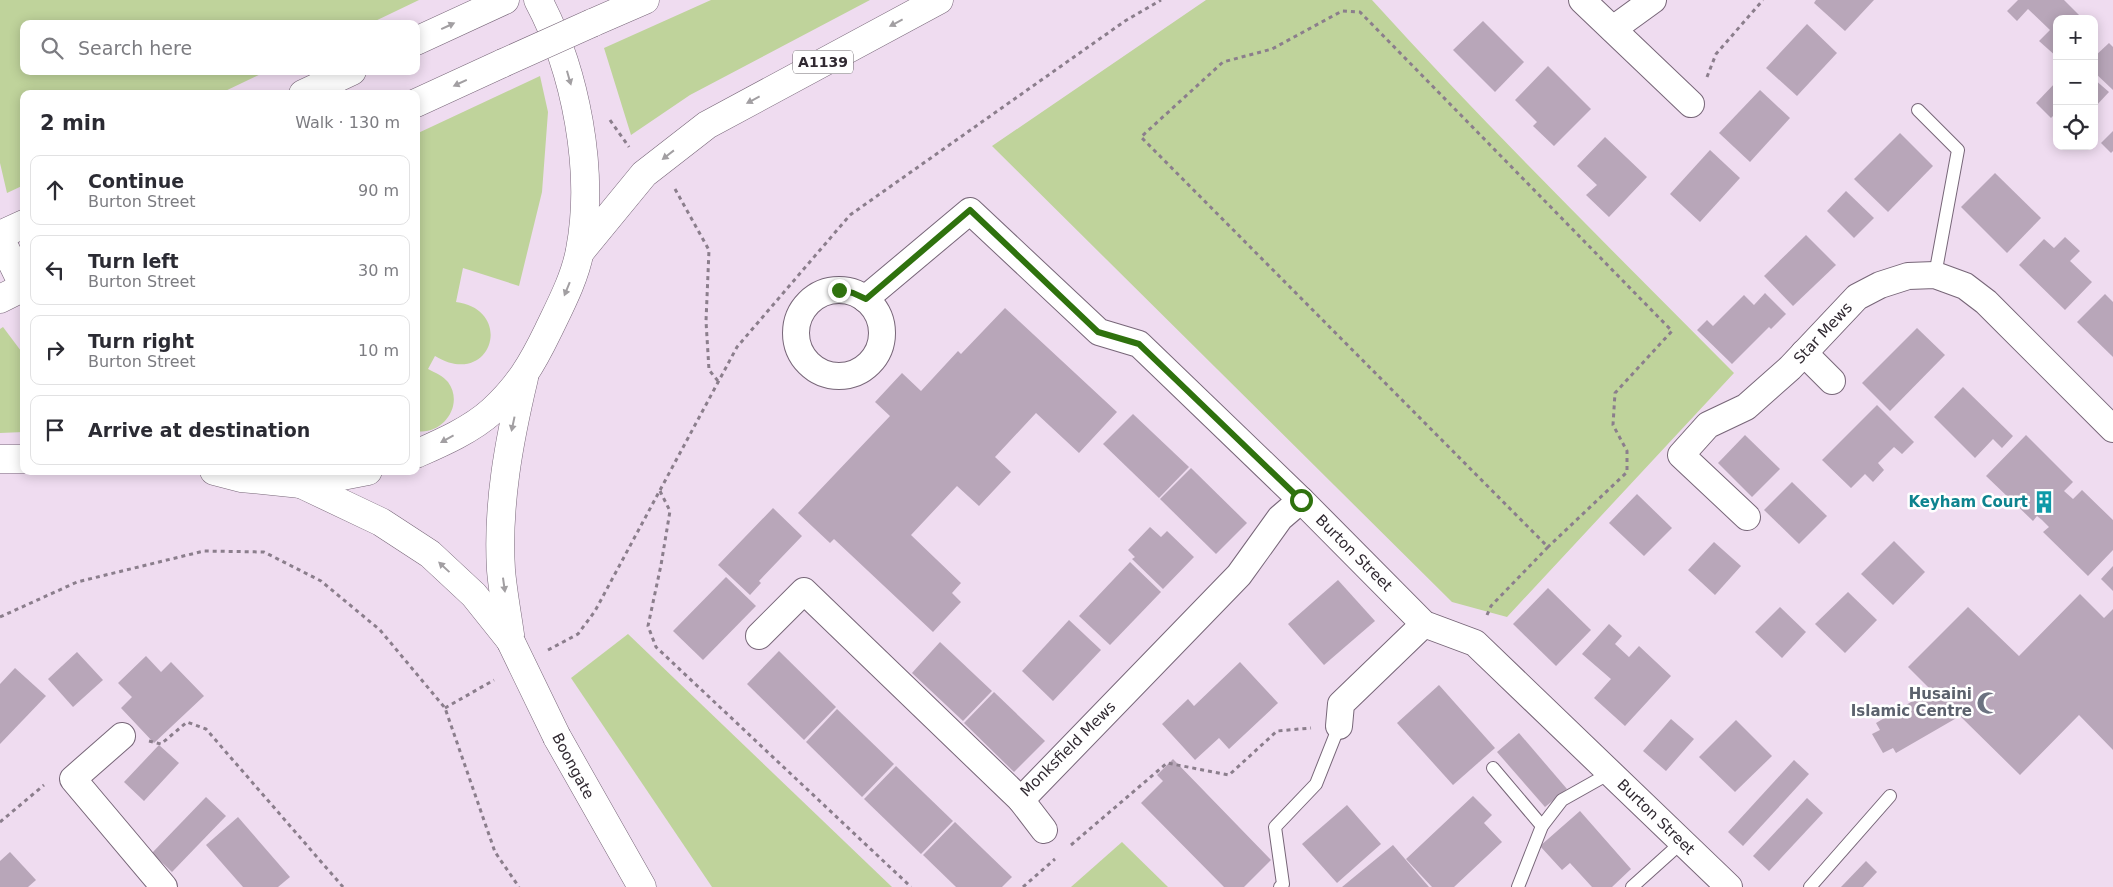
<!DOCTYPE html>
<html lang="en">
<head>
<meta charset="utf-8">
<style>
  :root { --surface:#fff; --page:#f7f7f7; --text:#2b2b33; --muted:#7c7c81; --line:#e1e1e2 }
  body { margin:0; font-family:"DejaVu Sans",sans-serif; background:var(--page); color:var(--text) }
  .controls { position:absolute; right:15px; top:15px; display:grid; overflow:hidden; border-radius:10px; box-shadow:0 2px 12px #0003 }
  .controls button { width:45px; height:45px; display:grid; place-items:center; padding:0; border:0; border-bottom:1px solid var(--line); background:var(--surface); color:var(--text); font:25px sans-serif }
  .stop { position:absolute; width:15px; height:15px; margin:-11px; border:4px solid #2f720e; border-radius:50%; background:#fff }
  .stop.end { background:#2f720e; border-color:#fff; box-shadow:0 1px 5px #0008 }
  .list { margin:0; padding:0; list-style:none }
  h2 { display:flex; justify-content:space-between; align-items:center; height:65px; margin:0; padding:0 20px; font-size:21px }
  h2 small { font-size:16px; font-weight:400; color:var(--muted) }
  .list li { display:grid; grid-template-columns:32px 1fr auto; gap:15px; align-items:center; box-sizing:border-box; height:70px; margin:0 10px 10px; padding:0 10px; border:1px solid var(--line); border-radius:10px }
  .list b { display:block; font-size:19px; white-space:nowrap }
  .list p { margin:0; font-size:16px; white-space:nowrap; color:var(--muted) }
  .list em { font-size:16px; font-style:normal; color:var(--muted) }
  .icon { flex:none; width:28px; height:28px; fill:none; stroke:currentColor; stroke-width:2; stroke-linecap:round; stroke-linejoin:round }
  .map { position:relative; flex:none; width:2113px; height:887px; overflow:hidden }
  .search { position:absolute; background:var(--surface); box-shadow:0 2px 12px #0003; left:20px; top:20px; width:400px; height:55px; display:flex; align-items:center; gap:12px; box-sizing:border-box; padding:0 18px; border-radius:10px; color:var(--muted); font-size:19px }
  .panel { position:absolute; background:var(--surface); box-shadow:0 2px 12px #0003; left:20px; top:90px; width:400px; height:385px; border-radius:10px }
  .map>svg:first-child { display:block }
  .green { fill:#bfd39b }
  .building { fill:#b8a6b9 }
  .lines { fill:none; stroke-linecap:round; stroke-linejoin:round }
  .service-casing { stroke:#776678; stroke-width:14 }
  .minor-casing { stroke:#776678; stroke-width:28 }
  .tertiary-casing { stroke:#776678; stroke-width:29 }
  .trunk-casing { stroke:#776678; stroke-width:29 }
  .path { stroke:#8b7e8c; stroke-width:3; stroke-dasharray:4 4; stroke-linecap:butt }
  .service { stroke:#fff; stroke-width:12 }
  .minor { stroke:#fff; stroke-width:26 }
  .tertiary { stroke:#fff; stroke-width:28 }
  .trunk { stroke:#fff; stroke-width:28 }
  .tertiary-bridge-casing { stroke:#776678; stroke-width:29; stroke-linecap:butt }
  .trunk-bridge-casing { stroke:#776678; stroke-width:29; stroke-linecap:butt }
  .tertiary-bridge { stroke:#fff; stroke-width:28 }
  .trunk-bridge { stroke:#fff; stroke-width:28 }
  .oneway { fill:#a29fa2 }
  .route { stroke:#2f720e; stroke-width:6 }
  .labels { text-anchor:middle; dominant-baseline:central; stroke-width:5; stroke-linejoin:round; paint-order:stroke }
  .shield { fill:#fff; stroke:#6e696f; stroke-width:1 }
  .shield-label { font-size:14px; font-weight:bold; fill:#302931 }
  .street-label { font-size:15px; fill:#302931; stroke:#fff }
  .culture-label { font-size:15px; font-weight:bold; fill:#0d838f; stroke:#fff; text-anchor:end }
  .worship-label { font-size:15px; font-weight:bold; fill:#5b616d; stroke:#fff; text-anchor:end }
</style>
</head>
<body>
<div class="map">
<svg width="2113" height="887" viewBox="0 0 2113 887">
  <rect width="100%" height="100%" fill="#efdcf0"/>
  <g class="green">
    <polygon points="0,0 419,0 369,24 24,24 24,71 267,71 219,94 24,94 24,185 7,193 0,163"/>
    <polygon points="711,0 870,0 690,95 631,135 604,48"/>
    <path d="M1206 0H1372C1488 128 1612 250 1734 373L1507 617 1452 602 992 146Z"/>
    <path d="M540 76 548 112 542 192 519 286 463 268 456 302C516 310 491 390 435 356L428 369C436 373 443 376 448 382 465 405 442 436 416 431V134Z"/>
    <polygon points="3,327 24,355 24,432 0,433 0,329"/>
    <polygon points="628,634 892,887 712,887 571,678"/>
    <polygon points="1122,842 1168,887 1071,887"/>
  </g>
  <g class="building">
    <polygon points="1816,0 1874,0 1845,31 1814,3"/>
    <polygon points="2018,0 2064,0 2083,19 2057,19 2057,57 2039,41 2050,30 2028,9 2017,21 2007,11"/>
    <polygon points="1483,21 1524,62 1495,92 1453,50"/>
    <polygon points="1807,24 1837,53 1797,96 1766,68"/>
    <polygon points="2109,43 2113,47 2113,90 2094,72 2094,57"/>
    <polygon points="1548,66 1591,109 1554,146 1533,126 1537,122 1515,100"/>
    <polygon points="2094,79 2109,92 2094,108"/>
    <polygon points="2057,81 2057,112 2051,118 2036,103"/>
    <polygon points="1760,90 1790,118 1750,162 1719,133"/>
    <polygon points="2113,131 2113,151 2111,153 2101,143"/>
    <polygon points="1900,133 1933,166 1888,212 1854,179"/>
    <polygon points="1605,137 1647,177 1609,217 1586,195 1597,185 1577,166"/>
    <polygon points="1710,150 1740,178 1700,222 1670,194"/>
    <polygon points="1995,173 2041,218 2007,253 1961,207"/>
    <polygon points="1846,191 1874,218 1854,238 1827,211"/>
    <polygon points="1806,235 1836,265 1793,306 1764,276"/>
    <polygon points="2065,237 2080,251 2070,261 2092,282 2065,310 2019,265 2044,239 2054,248"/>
    <polygon points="1765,293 1786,314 1771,329 1769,327 1732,364 1697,330 1707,320 1713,326 1744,295 1754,305"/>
    <polygon points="2105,294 2113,302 2113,357 2077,322"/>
    <polygon points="1005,308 1117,412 1079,453 1036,413 995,457 1011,472 979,506 957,486 911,535 961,583 952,593 961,602 933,632 834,539 830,543 798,513 890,416 875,402 902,373 921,391 958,351 961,354"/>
    <polygon points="1917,328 1945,355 1890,411 1862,383"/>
    <polygon points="1963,387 2013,436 2002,448 1993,439 1975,458 1934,417"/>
    <polygon points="1877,405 1914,442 1902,454 1894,447 1878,463 1884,470 1873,482 1865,474 1851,488 1822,460"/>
    <polygon points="1133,414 1189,467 1159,498 1103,444"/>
    <polygon points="1745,435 1780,469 1752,497 1718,463"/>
    <polygon points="2026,435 2073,482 2064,491 2073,499 2082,490 2113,520 2113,550 2088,576 2043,532 2049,527 2042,520 2037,516 2033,521 1986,476"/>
    <polygon points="1191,468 1247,523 1216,554 1160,499"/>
    <polygon points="1792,482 1827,516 1799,544 1764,510"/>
    <polygon points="1637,494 1672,528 1644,556 1609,523"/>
    <polygon points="773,508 802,536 759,581 761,583 750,595 718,565"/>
    <polygon points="1150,527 1161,537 1167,531 1194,557 1163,589 1132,559 1135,557 1128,550"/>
    <polygon points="1894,541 1925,572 1893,605 1861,574"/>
    <polygon points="1714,542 1741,566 1715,595 1688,570"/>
    <polygon points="1130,562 1161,592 1110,645 1079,616"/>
    <polygon points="2113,566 2113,591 2101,579"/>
    <polygon points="726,577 756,606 703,660 673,631"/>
    <polygon points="1338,580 1375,621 1324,665 1288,624"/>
    <polygon points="1548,588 1591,630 1556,666 1513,624"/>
    <polygon points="1848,592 1877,620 1845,653 1815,624"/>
    <polygon points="2080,594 2104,618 2113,609 2113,750 2079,715 2020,775 1960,716 1896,753 1893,748 1883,753 1872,734 1880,730 1876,723 1931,690 1908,667 1968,607 2019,656"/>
    <polygon points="1780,607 1806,632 1782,658 1755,632"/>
    <polygon points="1069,620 1101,650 1053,701 1022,671"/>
    <polygon points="1609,624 1622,636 1615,644 1629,657 1639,646 1671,676 1625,726 1594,698 1611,679 1582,654"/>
    <polygon points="940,642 992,691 963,721 912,673"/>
    <polygon points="779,651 836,707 804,740 747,684"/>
    <polygon points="77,652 103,680 73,707 48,679"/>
    <polygon points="146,656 161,672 171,662 204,696 154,743 121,708 132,697 118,683"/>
    <polygon points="1240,662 1278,703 1229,749 1219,738 1195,760 1162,724 1188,699 1194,706"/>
    <polygon points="15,668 46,696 0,744 0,684"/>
    <polygon points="1439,685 1495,748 1453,785 1397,723"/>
    <polygon points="994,692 1045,741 1014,772 964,723"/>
    <polygon points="837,709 894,764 862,797 806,742"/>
    <polygon points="1671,719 1694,739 1666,771 1643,751"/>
    <polygon points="1736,720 1772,756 1735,792 1699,757"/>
    <polygon points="1519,733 1567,789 1545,807 1497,752"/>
    <polygon points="159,745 179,763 144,801 124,782"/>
    <polygon points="1173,759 1271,860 1244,887 1224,887 1141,803 1163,781 1157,775"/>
    <polygon points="1794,760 1809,774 1743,846 1728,832"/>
    <polygon points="896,766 953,821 921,854 864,799"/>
    <polygon points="1473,796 1492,815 1484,823 1502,842 1454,887 1432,887 1406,859"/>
    <polygon points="206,797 226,816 172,872 152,853"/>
    <polygon points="1807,798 1823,813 1769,871 1753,856"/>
    <polygon points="1347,805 1381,844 1337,883 1302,844"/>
    <polygon points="1580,811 1631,869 1612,887 1592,887 1570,863 1562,870 1540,846"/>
    <polygon points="238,817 290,877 278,887 243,887 206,845"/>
    <polygon points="955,822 1012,877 1002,887 956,887 923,855"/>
    <polygon points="1393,845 1429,887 1342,887"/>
    <polygon points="10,852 36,880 28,887 0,887 0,861"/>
    <polygon points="1866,861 1877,872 1863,887 1841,887"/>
  </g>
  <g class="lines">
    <defs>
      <g id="service">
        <polyline points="1918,110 1958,150 1935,275"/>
        <polyline points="1493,768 1542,826"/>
        <polyline points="1280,887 1283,884 1275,827 1316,784 1339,726"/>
        <polyline points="1518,887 1542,826 1562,800 1610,773"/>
        <polyline points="1632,887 1682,842"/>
        <polyline points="1810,887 1890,796"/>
      </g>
      <g id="minor">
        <polyline points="1582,0 1691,104"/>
        <polyline points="1613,29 1653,0"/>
        <circle cx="839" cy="333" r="43"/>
        <polyline points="865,299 970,211 1099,332 1139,344 1301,500 1424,624 1475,643 1729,887"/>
        <polyline points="1804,353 1832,381"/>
        <polyline points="1747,517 1681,455 1708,425 1746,407 1790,368 1857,297 1880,285 1908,276 1935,275 1965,286 1986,302 2113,429"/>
        <polyline points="759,636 804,591 1021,800 1239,575 1280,518 1301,500"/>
        <polyline points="1339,726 1341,704 1424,624"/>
        <polyline points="122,736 73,779 164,887"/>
        <polyline points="1021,800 1044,830"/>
      </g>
      <g id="tertiary">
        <polyline points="0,238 24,287"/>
        <path d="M416 454C441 443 471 430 492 411 519 386 532 364 548 331 560 306 575 278 580 250 595 171 576 71 538 0"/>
        <polyline points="214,471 241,478 301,484 368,471"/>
        <polyline points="301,484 381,522 430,554 474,595 510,640"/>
        <path d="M511 642C508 618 503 594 501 570 497 505 509 441 524 378"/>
        <polyline points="557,737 642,887"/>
      </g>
      <g id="trunk">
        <polyline points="592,23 645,0"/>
        <polyline points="416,41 505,0"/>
        <polyline points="303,94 352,71"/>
        <polyline points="416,103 503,63"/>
        <polyline points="0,235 24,224"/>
        <polyline points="580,252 644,174 707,125 939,0"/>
        <polyline points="0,299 24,287"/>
        <polyline points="0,459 24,459"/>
      </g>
    </defs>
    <use href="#service" class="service-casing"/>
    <use href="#minor" class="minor-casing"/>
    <use href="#tertiary" class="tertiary-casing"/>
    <use href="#trunk" class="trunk-casing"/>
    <g class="path">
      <polyline points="1707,77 1716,54 1763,0"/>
      <polyline points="610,120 629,147"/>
      <polyline points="675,189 709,250 706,321 709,370 718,381"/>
      <polyline points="660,491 670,511 661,565 648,626 656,647 911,887"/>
      <polyline points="1487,615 1491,606 1548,547 1141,137 1223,62 1272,49 1342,11 1360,12 1672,331 1615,393 1613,425 1627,451 1627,472 1548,547"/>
      <polyline points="0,617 77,582 204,551 264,552 321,581 380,630 445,708 495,852 519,887"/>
      <polyline points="548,650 578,634 595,611 737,347 850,215 1125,21 1161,0"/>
      <polyline points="445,708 494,680"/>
      <polyline points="149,741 161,744 187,722 206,729 343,887"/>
      <polyline points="0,822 44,785"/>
      <polyline points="1071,845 1167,763 1229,775 1277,731 1311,728"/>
      <polyline points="1023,887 1055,859"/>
    </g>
    <use href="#service" class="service"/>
    <use href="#minor" class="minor"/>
    <use href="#tertiary" class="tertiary"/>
    <use href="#trunk" class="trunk"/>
    <defs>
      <polyline id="tertiary-bridge" points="511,642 557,737"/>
      <polyline id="trunk-bridge" points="503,63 592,23"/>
    </defs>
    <use href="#tertiary-bridge" class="tertiary-bridge-casing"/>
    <use href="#trunk-bridge" class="trunk-bridge-casing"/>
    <use href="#tertiary-bridge" class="tertiary-bridge"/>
    <use href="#trunk-bridge" class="trunk-bridge"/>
  </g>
  <defs><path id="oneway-solid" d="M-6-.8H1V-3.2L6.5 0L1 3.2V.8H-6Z" transform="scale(1.25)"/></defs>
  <g class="oneway">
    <use href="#oneway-solid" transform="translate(896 23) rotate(152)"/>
    <use href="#oneway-solid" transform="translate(448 26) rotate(-25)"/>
    <use href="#oneway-solid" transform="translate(569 78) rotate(74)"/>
    <use href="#oneway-solid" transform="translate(460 83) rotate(155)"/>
    <use href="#oneway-solid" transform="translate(753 100) rotate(152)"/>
    <use href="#oneway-solid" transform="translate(668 155) rotate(142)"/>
    <use href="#oneway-solid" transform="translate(567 289) rotate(112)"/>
    <use href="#oneway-solid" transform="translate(513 424) rotate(102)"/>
    <use href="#oneway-solid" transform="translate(447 439) rotate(151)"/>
    <use href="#oneway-solid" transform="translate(444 567) rotate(-137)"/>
    <use href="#oneway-solid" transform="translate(504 585) rotate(82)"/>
  </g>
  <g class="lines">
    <polyline class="route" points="839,290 853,293 866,299 970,210 1098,332 1139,344 1301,500"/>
  </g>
  <defs>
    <symbol id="building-bare" viewBox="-9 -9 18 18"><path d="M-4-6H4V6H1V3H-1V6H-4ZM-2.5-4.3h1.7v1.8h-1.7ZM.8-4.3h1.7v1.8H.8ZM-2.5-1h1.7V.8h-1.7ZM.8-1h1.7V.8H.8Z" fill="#0f9aa8" stroke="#fff" stroke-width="2.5" paint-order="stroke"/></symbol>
    <symbol id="mosque-bare" viewBox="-9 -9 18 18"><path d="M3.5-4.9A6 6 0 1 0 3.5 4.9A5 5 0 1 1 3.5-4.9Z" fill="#6b7280" stroke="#fff" stroke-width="2.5" paint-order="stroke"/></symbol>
  </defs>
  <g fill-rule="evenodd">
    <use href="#building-bare" x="2028" y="486" width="32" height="32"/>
    <use href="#mosque-bare" x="1972" y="687" width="32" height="32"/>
  </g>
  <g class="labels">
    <rect class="shield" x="793" y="50.5" width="60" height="23" rx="4"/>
    <g class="shield-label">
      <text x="823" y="62">A1139</text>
    </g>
    <g class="street-label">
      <text transform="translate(1823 333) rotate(-47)">Star Mews</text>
      <text transform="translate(1354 553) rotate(45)">Burton Street</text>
      <text transform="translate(1068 749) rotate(-45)">Monksfield Mews</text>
      <text transform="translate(573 766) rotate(62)">Boongate</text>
      <text transform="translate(1656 817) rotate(44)">Burton Street</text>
    </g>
    <g class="culture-label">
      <text x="2028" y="502">Keyham Court</text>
    </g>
    <g class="worship-label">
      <text x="1972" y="694">Husaini<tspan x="1972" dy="17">Islamic Centre</tspan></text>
    </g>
  </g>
</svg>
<div class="controls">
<button>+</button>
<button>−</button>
<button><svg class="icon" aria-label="locate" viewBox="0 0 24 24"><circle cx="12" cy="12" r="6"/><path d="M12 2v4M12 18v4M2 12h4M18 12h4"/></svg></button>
</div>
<div class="stop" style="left:1301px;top:500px"></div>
<div class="stop end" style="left:839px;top:290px"></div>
<div class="search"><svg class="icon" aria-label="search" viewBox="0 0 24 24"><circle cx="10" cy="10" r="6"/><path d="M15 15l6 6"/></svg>Search here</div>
<section class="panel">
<h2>2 min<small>Walk · 130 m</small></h2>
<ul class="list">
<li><svg class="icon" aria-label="ahead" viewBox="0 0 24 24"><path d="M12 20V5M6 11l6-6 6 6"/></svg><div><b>Continue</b><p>Burton Street</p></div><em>90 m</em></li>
<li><svg class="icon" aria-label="left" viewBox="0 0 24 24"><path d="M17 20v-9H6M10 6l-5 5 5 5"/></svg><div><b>Turn left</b><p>Burton Street</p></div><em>30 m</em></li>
<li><svg class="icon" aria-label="right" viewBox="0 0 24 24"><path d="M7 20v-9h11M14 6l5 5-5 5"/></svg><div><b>Turn right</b><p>Burton Street</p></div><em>10 m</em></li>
<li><svg class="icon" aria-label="arrive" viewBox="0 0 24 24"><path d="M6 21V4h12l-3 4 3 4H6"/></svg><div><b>Arrive at destination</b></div></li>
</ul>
</section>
</div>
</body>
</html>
